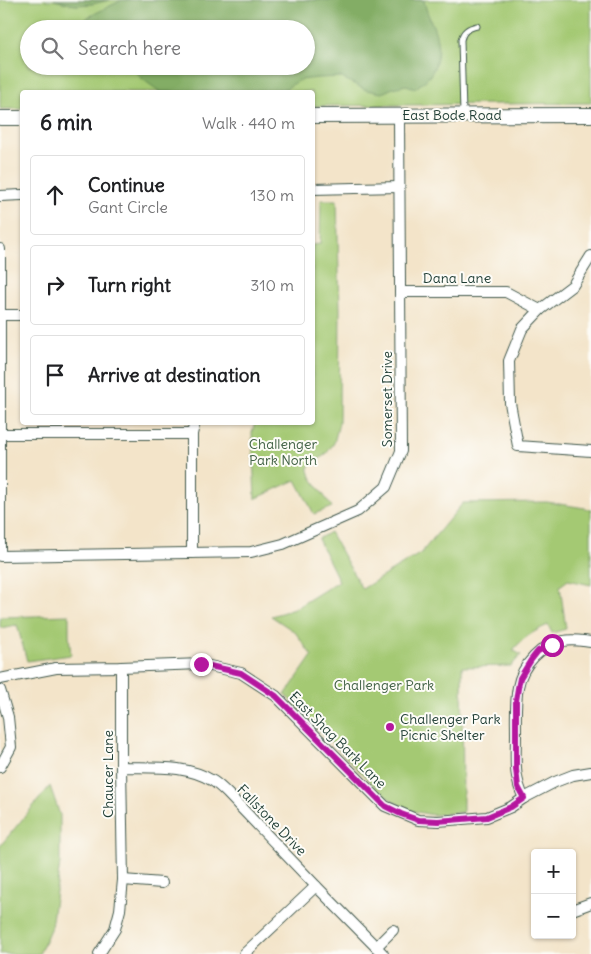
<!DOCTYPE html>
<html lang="en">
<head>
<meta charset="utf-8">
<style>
  :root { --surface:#fff; --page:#f2f2f2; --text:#202124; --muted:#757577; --line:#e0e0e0 }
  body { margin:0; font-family:Delius,sans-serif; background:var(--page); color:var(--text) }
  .controls { position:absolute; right:15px; bottom:15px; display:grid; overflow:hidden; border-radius:5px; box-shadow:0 1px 4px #0004 }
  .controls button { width:45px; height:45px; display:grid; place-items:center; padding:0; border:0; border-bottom:1px solid var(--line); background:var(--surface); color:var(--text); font:25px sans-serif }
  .stop { position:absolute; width:15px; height:15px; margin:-11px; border:4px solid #b5179e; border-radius:50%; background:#fff }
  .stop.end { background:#b5179e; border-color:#fff; box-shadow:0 1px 5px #0008 }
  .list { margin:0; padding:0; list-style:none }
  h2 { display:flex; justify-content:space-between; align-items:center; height:65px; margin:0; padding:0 20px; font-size:21px }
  h2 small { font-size:16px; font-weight:400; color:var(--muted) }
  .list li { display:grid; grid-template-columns:32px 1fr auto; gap:15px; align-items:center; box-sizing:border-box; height:80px; margin:0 10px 10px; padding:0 10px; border:1px solid var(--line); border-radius:5px }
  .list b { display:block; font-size:19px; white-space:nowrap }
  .list p { margin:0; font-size:16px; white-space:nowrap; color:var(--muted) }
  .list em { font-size:16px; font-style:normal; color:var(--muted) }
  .icon { flex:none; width:28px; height:28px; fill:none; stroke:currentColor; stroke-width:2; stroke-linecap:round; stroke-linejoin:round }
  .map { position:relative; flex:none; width:591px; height:954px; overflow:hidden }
  .search { position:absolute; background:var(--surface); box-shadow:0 1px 4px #0004; left:20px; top:20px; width:295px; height:55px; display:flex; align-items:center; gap:12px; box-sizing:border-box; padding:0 18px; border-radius:28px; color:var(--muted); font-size:19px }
  .panel { position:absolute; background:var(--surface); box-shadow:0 1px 4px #0004; left:20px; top:90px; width:295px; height:335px; border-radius:5px }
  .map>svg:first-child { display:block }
  .green { fill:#a4c973; stroke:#628354; fill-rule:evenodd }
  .forest { fill:#83ad65; stroke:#51754c }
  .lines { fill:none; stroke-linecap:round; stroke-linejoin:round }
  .lane-casing { stroke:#3f564a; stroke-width:7 }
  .street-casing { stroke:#3f564a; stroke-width:12 }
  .secondary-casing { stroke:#3f564a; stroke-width:16 }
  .lane { stroke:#fff; stroke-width:5 }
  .street { stroke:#fff; stroke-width:10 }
  .secondary { stroke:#fff; stroke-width:14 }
  .route { stroke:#b5179e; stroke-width:6 }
  .poi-dot { fill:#b5179e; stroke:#fdfcf7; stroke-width:2 }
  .labels { text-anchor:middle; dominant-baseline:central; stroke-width:4; stroke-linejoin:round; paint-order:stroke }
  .street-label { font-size:14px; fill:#1f3d34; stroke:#fdfcf7 }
  .park-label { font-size:14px; fill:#406044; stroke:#fdfcf7 }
  .poi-label { font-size:14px; fill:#1f3d34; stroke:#fdfcf7; text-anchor:start }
</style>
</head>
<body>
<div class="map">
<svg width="591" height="954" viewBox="0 0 591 954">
  <rect width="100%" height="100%" fill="#fdfcf7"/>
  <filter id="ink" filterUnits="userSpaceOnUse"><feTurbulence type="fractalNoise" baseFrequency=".02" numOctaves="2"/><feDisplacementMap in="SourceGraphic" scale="10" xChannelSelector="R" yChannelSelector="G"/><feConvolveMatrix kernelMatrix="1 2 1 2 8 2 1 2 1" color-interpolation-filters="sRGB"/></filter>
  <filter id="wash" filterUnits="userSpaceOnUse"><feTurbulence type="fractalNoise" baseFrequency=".0096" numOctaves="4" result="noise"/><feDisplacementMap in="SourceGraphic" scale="20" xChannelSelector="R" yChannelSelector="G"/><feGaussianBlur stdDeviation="1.12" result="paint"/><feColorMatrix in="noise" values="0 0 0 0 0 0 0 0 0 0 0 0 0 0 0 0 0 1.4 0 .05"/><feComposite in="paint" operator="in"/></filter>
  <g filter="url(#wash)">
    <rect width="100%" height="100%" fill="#f3e4c9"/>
    <g class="green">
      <path d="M0 0H591V103L313 106 312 92H22V109H0ZM29 29H306V66H29Z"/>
      <polygon points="321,200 337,200 340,310 339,423 334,443 326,454 308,467 311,477 332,507 314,514 296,480 255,499 252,432 255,423 312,422 312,245 320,244"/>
      <path d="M547 502 591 509V585L568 580 560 586 566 629 552 633 548 625C534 631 523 638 513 650L521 655 511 666 462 667 463 812 433 815 407 810 381 793 285 695 312 656 295 632 271 616 294 609 339 581 318 539 330 532 362 589 421 553 463 503Z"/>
      <polygon points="69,615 69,635 71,655 27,661 17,625 0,628 0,617"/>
      <polygon points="50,786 60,815 60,863 51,927 39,954 0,954 0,846"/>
    </g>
    <g class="forest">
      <polygon points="54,0 110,0 92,4 75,5"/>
      <path d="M122 0H424C426 11 429 16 433 26 440 43 440 63 428 78 425 81 420 84 416 88L406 85 393 88 382 93 366 90 340 77 318 78 300 80 285 89 269 92H162L159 91 141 78 133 66H306V29H81L83 20 98 12Z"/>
    </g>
  </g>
  <g filter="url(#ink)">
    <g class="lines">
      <defs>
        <path id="lane" d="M463 114 461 40C463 31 468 28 477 26"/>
        <g id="street">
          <polyline points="312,189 399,187"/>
          <polyline points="0,196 22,195"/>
          <polyline points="0,249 0,556 251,552 283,544 358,511 386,487 401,451 399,116"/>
          <polyline points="591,256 573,285 540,310 522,329 509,361 510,403 518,446 591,451"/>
          <polyline points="400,292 506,292 540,310"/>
          <polyline points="1,315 22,315"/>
          <polyline points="0,434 192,434"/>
          <polyline points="192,553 192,434 195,422"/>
          <polyline points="0,679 56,668 121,667 201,664 241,673 276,696 385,806 418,820 438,821 487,817 511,807 524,798 555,782 573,775 591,772"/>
          <polyline points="0,690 8,717 11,747 0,767"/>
          <path d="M121 767C153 768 186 764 213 781 219 785 224 790 228 794L316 886 383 954"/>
          <path d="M524 798C513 777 516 757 516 734 516 718 515 702 518 687 522 665 541 644 564 641 573 639 582 641 591 642"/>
          <polyline points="123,880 162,883"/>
          <polyline points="572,910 591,903"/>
          <polyline points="376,947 393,930"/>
          <polyline points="99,954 115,929 120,910 123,880 121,767 121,667"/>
          <polyline points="244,954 316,886"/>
        </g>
        <g id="secondary">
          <polyline points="312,116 591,115"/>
          <polyline points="0,118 22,118"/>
        </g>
      </defs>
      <use href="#lane" class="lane-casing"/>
      <use href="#street" class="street-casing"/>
      <use href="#secondary" class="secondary-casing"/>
      <use href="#lane" class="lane"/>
      <use href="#street" class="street"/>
      <use href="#secondary" class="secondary"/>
    </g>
  </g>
  <g class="lines" filter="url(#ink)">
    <polyline class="route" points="201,664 241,673 276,696 385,806 401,814 418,820 438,821 487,817 511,807 524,798 518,787 516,769 516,701 518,688 520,678 531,660 538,651 552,645"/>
  </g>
  <circle class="poi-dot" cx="390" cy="727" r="5"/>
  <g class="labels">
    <g class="street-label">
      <text x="452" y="115">East Bode Road</text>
      <text x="457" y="278">Dana Lane</text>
      <text transform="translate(387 399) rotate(-90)">Somerset Drive</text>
      <text transform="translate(338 740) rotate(45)">East Shag Bark Lane</text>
      <text transform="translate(108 774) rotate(-90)">Chaucer Lane</text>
      <text transform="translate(272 820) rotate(46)">Fallstone Drive</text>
    </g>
    <g class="park-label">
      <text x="283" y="444">Challenger<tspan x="283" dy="16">Park North</tspan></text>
      <text x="384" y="685">Challenger Park</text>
    </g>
    <g class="poi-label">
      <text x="400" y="719">Challenger Park<tspan x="400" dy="16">Picnic Shelter</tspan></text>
    </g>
  </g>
</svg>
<div class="controls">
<button>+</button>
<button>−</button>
</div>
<div class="stop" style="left:552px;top:645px"></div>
<div class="stop end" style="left:201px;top:664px"></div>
<div class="search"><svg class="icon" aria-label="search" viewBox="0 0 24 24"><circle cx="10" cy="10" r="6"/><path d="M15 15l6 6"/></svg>Search here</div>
<section class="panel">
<h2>6 min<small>Walk · 440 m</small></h2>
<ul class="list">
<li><svg class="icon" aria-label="ahead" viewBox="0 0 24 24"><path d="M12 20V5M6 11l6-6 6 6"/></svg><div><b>Continue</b><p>Gant Circle</p></div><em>130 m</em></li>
<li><svg class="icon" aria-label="right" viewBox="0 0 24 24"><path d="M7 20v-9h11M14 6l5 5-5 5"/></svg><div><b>Turn right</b></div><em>310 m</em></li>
<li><svg class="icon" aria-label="arrive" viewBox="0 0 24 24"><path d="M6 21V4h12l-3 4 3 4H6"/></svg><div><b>Arrive at destination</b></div></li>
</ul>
</section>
</div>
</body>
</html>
